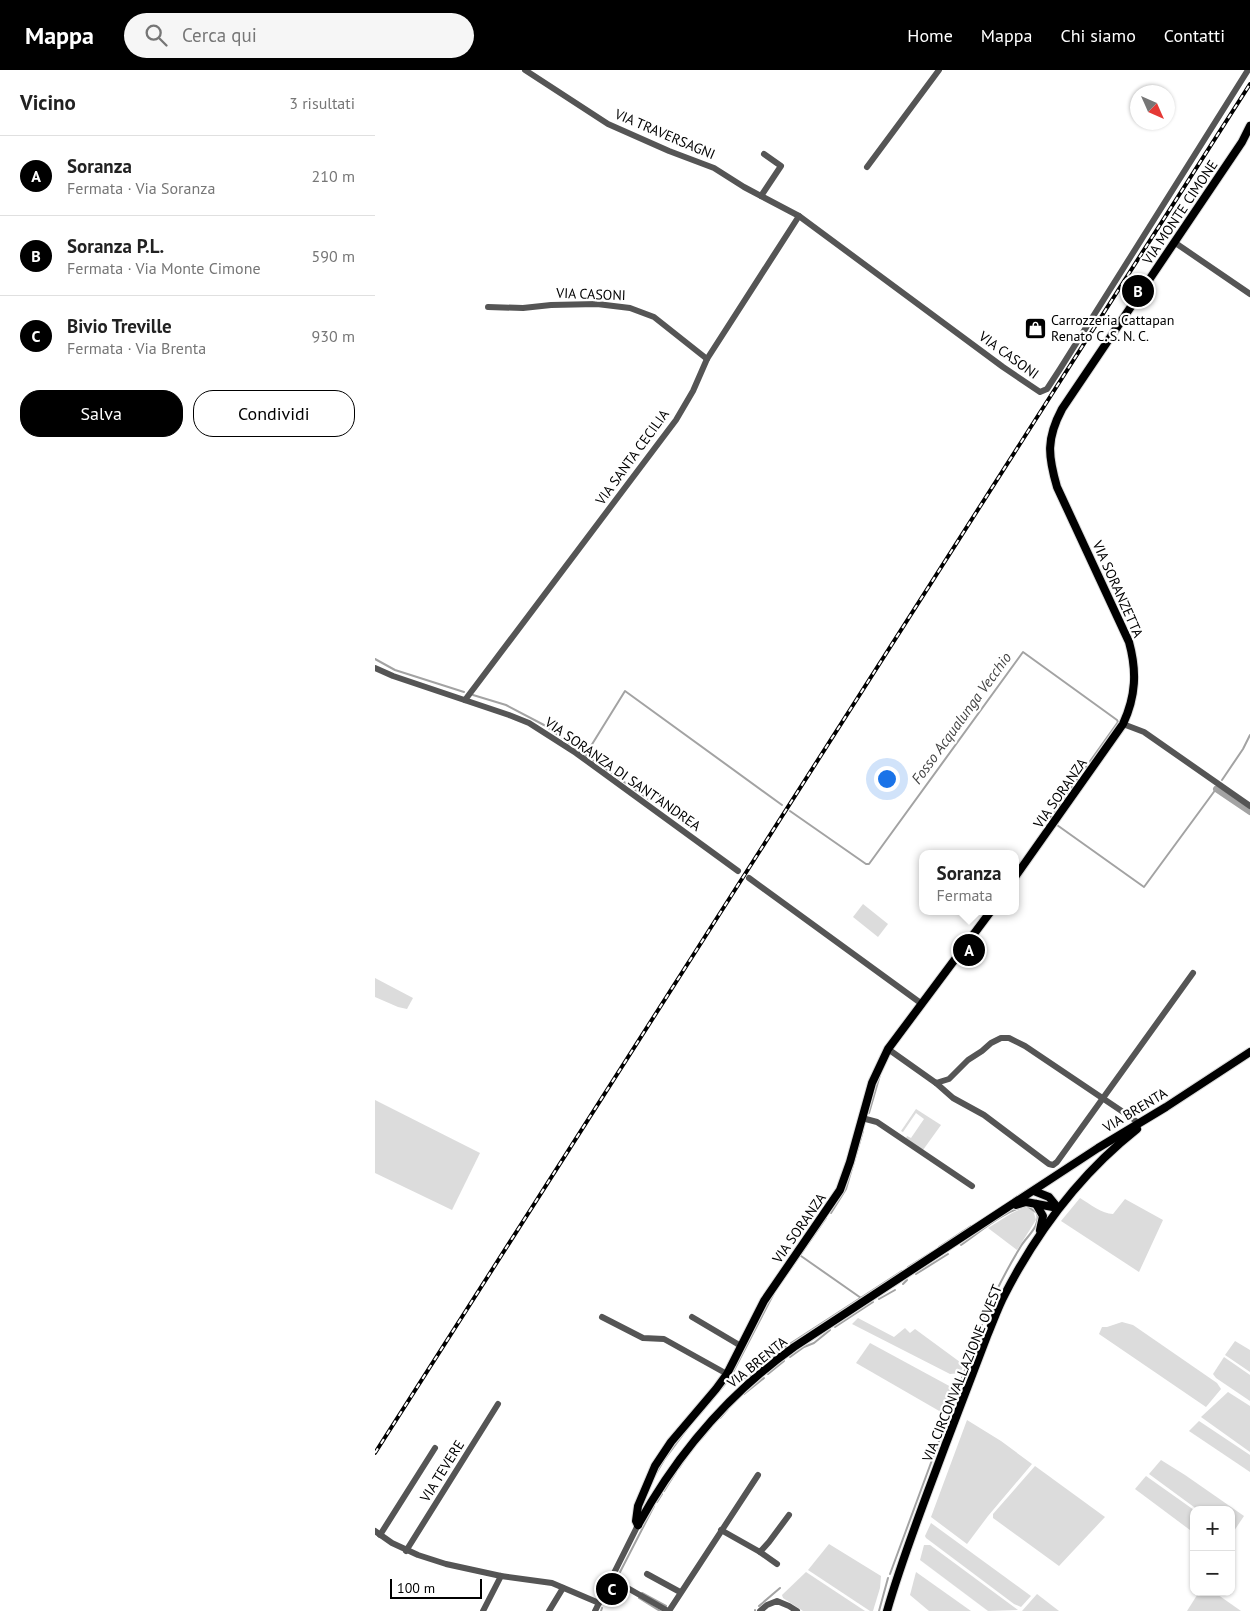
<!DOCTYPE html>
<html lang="it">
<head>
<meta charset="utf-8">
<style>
  :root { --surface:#fff; --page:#f6f6f6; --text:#222; --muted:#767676; --line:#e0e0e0; --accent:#000 }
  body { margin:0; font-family:"PT Sans",sans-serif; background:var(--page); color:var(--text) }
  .controls { position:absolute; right:15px; bottom:15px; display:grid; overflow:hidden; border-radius:10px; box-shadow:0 1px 4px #0004 }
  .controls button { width:45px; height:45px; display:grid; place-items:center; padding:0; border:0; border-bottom:1px solid var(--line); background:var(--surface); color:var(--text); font:25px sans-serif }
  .compass { position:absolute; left:755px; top:15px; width:45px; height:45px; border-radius:50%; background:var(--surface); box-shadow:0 1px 4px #0004; rotate:135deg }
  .scale { position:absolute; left:15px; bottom:12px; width:92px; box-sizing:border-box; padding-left:5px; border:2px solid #000; border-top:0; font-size:14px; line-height:18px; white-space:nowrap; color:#000; -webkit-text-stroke:4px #fff; paint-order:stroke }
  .you { position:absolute; left:511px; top:708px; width:18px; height:18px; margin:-12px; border:4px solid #fff; border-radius:50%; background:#1a73e8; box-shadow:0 0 0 8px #1a73e833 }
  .badge { display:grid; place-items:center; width:32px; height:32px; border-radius:50%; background:var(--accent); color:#fff; font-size:16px; font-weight:700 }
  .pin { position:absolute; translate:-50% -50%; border:2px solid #fff; box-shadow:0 1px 5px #0006 }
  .popup { position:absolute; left:544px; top:780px; width:100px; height:65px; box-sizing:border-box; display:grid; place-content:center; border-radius:10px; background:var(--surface); filter:drop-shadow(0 1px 4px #0005); font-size:16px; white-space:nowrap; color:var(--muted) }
  .popup b { font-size:19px; color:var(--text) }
  .popup::after { content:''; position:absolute; left:50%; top:100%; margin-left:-10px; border:10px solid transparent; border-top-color:var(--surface) }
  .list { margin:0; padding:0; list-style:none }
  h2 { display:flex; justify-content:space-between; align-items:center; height:65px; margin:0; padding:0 20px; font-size:21px }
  h2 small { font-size:16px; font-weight:400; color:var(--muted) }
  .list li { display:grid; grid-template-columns:32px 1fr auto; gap:15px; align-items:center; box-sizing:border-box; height:80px; padding:0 20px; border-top:1px solid var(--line) }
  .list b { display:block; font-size:19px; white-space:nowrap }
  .list p { margin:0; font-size:16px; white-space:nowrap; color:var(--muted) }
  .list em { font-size:16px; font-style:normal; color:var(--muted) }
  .actions { display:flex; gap:10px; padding:15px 20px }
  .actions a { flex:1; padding:11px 0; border:1px solid var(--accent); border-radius:20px; text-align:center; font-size:18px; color:var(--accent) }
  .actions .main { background:var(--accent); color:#fff }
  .icon { flex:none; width:28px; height:28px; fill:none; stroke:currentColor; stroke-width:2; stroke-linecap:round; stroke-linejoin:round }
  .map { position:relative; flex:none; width:875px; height:1541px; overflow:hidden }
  header { display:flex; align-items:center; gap:30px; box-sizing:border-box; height:70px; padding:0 25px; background:var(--accent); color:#fff }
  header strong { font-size:24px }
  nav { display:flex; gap:28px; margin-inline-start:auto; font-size:18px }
  .search { width:350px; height:45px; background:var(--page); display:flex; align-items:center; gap:12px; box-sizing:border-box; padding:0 18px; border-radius:28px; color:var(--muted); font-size:19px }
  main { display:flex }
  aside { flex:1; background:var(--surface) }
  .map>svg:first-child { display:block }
  .green { fill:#dcdcdc }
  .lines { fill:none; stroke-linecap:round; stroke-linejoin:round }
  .stream { stroke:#a3a3a3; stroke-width:2 }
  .canal { stroke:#a3a3a3; stroke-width:6 }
  .major-casing { stroke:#dbdbdb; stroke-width:10 }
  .minor { stroke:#555; stroke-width:6 }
  .major { stroke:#000; stroke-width:8 }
  .rail-casing { stroke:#000; stroke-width:4 }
  .rail { stroke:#fff; stroke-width:2; stroke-dasharray:5.5; stroke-linecap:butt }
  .labels { text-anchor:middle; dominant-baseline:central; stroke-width:4.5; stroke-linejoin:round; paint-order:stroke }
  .street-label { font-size:14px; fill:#000; stroke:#fff }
  .poi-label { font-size:14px; fill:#000; stroke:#fff; text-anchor:start }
  .water-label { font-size:15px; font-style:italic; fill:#444; stroke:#fff }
</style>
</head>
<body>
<header>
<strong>Mappa</strong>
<div class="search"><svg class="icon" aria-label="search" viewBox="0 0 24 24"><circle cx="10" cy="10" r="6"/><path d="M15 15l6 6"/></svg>Cerca qui</div>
<nav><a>Home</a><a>Mappa</a><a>Chi siamo</a><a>Contatti</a></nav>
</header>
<main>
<aside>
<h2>Vicino<small>3 risultati</small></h2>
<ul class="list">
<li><span class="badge">A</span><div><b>Soranza</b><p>Fermata · Via Soranza</p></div><em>210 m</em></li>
<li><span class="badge">B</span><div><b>Soranza P.L.</b><p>Fermata · Via Monte Cimone</p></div><em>590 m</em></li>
<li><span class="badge">C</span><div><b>Bivio Treville</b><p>Fermata · Via Brenta</p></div><em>930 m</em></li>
</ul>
<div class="actions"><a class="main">Salva</a><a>Condividi</a></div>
</aside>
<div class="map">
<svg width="875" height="1541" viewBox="0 0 875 1541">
  <rect width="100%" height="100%" fill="#fff"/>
  <g class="green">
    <polygon points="488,834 513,854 503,867 478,847"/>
    <polygon points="0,908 38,928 32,939 23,937 0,927"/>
    <polygon points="0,1030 105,1083 77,1140 0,1103"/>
    <polygon points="541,1039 566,1055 548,1080 531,1068 532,1066 536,1068 549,1049 541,1043 528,1062 526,1061"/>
    <path d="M705 1128C715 1134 727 1144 738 1144L750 1129 788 1150 764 1202 686 1151Z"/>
    <polygon points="648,1138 654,1138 658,1140 661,1150 642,1180 613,1158 637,1143"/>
    <polygon points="483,1248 519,1267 530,1258 535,1263 540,1259 589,1295 585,1303 575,1304 477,1254"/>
    <polygon points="747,1252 758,1255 842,1313 846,1319 831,1337 724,1264 727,1257 732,1257"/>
    <polygon points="860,1271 875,1280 875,1302 850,1285"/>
    <polygon points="495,1273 578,1318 566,1342 481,1293"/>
    <polygon points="849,1287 875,1305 875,1331 841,1308 838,1304"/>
    <polygon points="853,1322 875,1336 875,1382 826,1347"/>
    <polygon points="592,1350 626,1371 657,1394 613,1446 592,1474 556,1447"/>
    <polygon points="824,1351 875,1385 875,1402 814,1361"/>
    <polygon points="786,1390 810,1405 869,1446 857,1464 856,1440 823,1440 774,1404"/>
    <polygon points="660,1396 730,1447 684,1496 618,1448 618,1444"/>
    <polygon points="771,1406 819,1440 819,1463 760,1419"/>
    <polygon points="556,1453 656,1526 646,1537 639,1534 551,1468 550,1466"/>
    <polygon points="454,1474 506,1506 505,1518 498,1541 495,1541 433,1500"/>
    <polygon points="549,1475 555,1475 643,1540 613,1541 545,1490"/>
    <polygon points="431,1502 490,1541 428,1541 408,1528 407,1525"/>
    <polygon points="541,1502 596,1541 554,1541 535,1525"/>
    <polygon points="824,1522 839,1522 866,1541 812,1541"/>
    <polygon points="662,1524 684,1541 647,1541"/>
  </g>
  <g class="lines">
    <g class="stream">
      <polyline points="0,589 20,600 89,622"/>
      <polyline points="98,625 131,635 169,655 276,731"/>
      <polyline points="211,684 250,621 407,735"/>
      <polyline points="847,710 868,679 875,665"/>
      <polyline points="415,741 491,794 494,794 648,582 742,650 743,652 674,749"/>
      <polyline points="682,755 769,817 841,719"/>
      <polyline points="494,1043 505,1005"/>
      <polyline points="638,1129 674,1106"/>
      <polyline points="456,1143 471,1119 488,1061"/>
      <path d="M586 1175C605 1162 630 1140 652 1136L662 1143C666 1156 652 1166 646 1176 632 1199 619 1224 609 1249"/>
      <polyline points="564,1177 596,1156"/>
      <polyline points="426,1186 486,1228"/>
      <polyline points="533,1197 557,1182"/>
      <polyline points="541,1204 573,1184"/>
      <polyline points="407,1211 451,1148"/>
      <polyline points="528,1214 532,1210"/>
      <polyline points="504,1229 520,1220"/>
      <polyline points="460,1257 498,1232"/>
      <polyline points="410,1277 527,1201"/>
      <polyline points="415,1287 429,1277 439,1273 455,1260"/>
      <polyline points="393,1304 409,1291"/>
      <polyline points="353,1311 373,1307 402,1282"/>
      <polyline points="584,1316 607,1255"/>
      <polyline points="369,1324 389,1308"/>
      <polyline points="323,1346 355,1308 399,1223"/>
      <polyline points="345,1348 353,1339"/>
      <polyline points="569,1358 581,1324"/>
      <polyline points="326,1369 336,1357"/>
      <polyline points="304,1398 312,1386"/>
      <polyline points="279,1407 289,1390 315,1355"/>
      <polyline points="289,1421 301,1402"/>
      <polyline points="515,1504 567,1363"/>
      <polyline points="244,1510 243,1506 279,1436 279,1432 282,1432 287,1424"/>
      <polyline points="267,1523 291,1536"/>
      <polyline points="264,1528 285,1541"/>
      <polyline points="384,1536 405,1518"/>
      <polyline points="226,1541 227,1538"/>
      <polyline points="380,1541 380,1540"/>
      <polyline points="504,1541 513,1508"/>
    </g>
    <polyline class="canal" points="841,719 875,742"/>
    <defs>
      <g id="major">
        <path d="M640 807 748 654C761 626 762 601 754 572L682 417C673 386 671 369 687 339L867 72 875 56"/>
        <polyline points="659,1121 674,1127 683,1138"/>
        <polyline points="661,1134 668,1146 665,1160"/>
        <polyline points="641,1135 651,1132 683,1138"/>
        <path d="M263 1455C302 1384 353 1324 419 1277L723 1078 791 1037 875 982"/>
        <polyline points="263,1455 261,1451 263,1436 280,1396 296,1372 341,1319 352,1304 389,1231 465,1120 475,1092 497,1013 513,979 616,841"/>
        <path d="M512 1541C528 1485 550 1430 570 1376 584 1339 598 1302 612 1266 618 1252 623 1237 630 1224 663 1160 705 1104 762 1059"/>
      </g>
    </defs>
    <use href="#major" class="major-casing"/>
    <g class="minor">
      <polyline points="150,0 233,54 294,81 339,98 369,117 424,146 628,297 665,322 672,319 685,299 873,0"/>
      <polyline points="492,97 564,0"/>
      <polyline points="386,126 406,96 389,84"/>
      <polyline points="799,172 875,224"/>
      <polyline points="113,237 148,238 176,235 222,234 255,238 279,247 332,289"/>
      <polyline points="0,598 18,606 134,645 154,653 201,683 363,801"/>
      <polyline points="90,630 301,350 318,321 332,289 424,146"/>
      <polyline points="748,654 769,662 875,736"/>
      <polyline points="374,808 547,934"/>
      <polyline points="513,979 561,1013 574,1009 593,990 607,981 616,973 626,968 634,968 650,976 757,1048 763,1053"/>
      <polyline points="561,1013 578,1028 609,1045 674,1094 678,1095 682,1092 818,903"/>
      <polyline points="487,1048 502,1052 597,1116"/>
      <polyline points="227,1247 268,1268 289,1269 352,1304"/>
      <polyline points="317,1247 366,1276"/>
      <polyline points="346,1460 385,1482 394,1472 414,1445"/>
      <polyline points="0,1461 17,1473 43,1485 71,1494 126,1506 177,1513 224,1533"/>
      <polyline points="5,1465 60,1378"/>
      <polyline points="31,1481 123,1334"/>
      <polyline points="385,1482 402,1494"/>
      <polyline points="272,1504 305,1522"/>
      <polyline points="235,1508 293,1541"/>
      <polyline points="108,1541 126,1506"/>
      <polyline points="174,1541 188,1518"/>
      <polyline points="220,1541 263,1455"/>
      <polyline points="294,1541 383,1405"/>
      <polyline points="385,1541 392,1535 402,1531 414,1536 422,1541"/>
    </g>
    <use href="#major" class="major"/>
    <defs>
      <polyline id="rail" points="0,1383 875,14"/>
    </defs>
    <use href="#rail" class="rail-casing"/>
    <use href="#rail" class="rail"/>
  </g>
  <defs>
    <symbol id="shop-square" viewBox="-11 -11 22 22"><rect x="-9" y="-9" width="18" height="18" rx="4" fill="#000" stroke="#fff"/><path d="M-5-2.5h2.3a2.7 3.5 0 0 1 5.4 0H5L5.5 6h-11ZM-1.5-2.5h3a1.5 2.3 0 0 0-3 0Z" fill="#fff"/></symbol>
  </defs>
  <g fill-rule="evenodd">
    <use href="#shop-square" x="648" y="246" width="25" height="25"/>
  </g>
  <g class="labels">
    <g class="street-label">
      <text transform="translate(290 64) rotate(23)">VIA TRAVERSAGNI</text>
      <text transform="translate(805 142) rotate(-56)">VIA MONTE CIMONE</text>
      <text transform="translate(216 224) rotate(2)">VIA CASONI</text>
      <text transform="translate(634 285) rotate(36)">VIA CASONI</text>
      <text transform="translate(257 387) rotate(-54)">VIA SANTA CECILIA</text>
      <text transform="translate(743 519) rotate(66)">VIA SORANZETTA</text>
      <text transform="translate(248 704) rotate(35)">VIA SORANZA DI SANT'ANDREA</text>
      <text transform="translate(685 723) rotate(-55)">VIA SORANZA</text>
      <text transform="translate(760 1040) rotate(-31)">VIA BRENTA</text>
      <text transform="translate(424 1158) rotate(-55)">VIA SORANZA</text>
      <text transform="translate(382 1292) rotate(-39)">VIA BRENTA</text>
      <text transform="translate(587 1303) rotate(-68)">VIA CIRCONVALLAZIONE OVEST</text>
      <text transform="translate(67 1401) rotate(-58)">VIA TEVERE</text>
    </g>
    <g class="poi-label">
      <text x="676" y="250">Carrozzeria Cattapan<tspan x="676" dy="16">Renato C. S. N. C.</tspan></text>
    </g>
    <g class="water-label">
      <text transform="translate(586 648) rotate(-54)">Fosso Acqualunga Vecchio</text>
    </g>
  </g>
</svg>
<div class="controls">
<button>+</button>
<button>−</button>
</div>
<svg class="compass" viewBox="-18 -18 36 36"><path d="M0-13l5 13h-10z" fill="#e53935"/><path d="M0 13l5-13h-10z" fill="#767676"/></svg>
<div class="scale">100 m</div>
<div class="you"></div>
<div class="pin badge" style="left:594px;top:880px">A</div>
<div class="popup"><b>Soranza</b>Fermata</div>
<div class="pin badge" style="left:763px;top:221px">B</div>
<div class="pin badge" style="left:237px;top:1519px">C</div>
</div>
</main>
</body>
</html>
